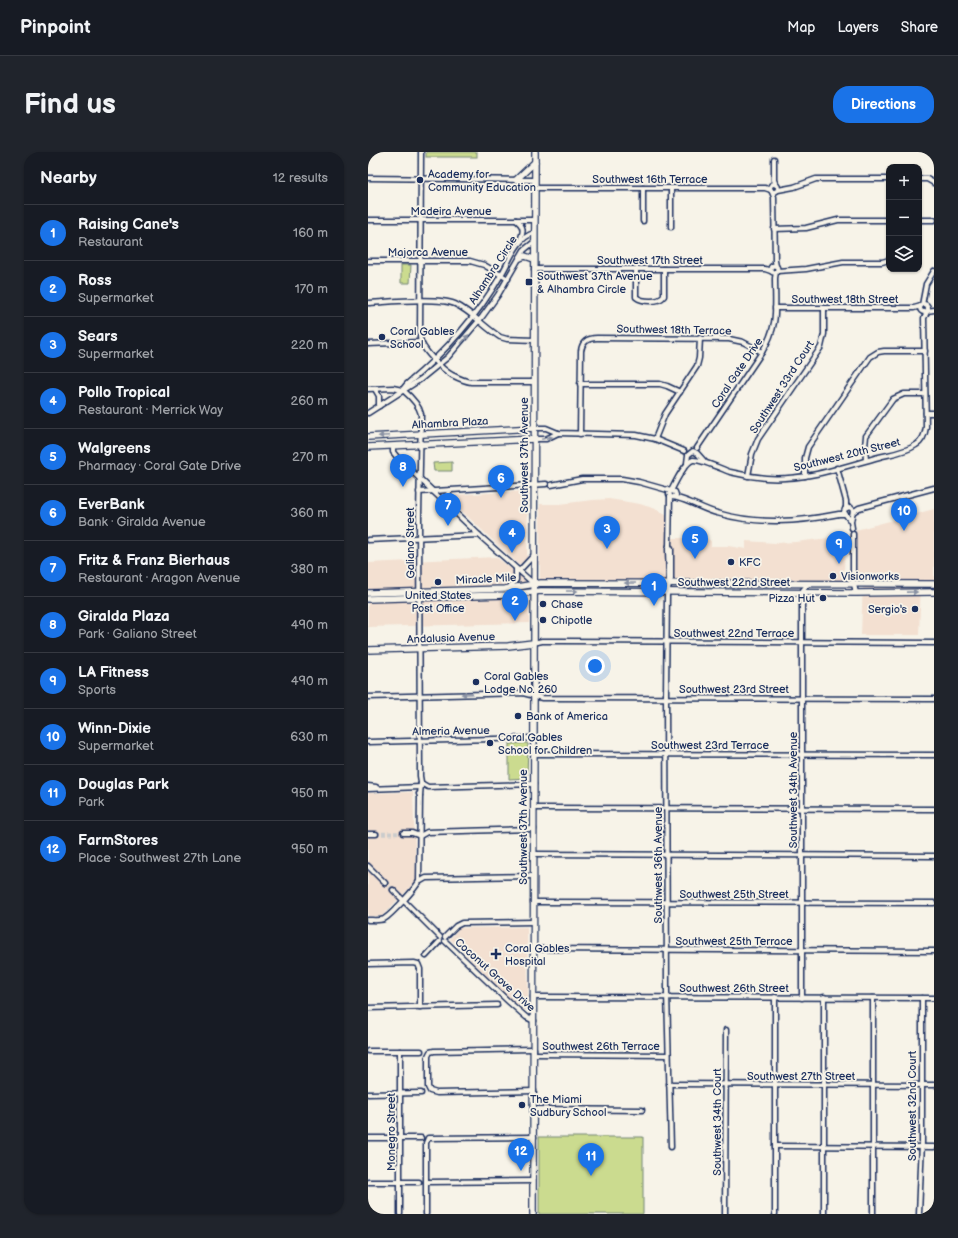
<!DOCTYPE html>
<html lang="en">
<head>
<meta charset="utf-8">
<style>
  :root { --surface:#171b24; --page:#20242c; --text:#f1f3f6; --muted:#9ea1a6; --line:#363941; --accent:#1a73e8 }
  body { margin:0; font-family:"Balsamiq Sans",sans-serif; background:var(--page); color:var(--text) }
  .controls { position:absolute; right:12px; top:12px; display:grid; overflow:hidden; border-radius:8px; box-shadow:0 1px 3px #0004 }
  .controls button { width:36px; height:36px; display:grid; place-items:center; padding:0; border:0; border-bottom:1px solid var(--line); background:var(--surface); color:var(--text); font:20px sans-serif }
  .you { position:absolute; left:227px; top:514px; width:14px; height:14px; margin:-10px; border:3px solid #fff; border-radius:50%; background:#1a73e8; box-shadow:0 0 0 6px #1a73e833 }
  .badge { display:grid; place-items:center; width:26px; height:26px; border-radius:50%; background:var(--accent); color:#fff; font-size:13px; font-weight:700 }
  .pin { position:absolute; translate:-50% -33px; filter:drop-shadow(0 1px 2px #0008) }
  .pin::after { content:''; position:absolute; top:21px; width:14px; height:12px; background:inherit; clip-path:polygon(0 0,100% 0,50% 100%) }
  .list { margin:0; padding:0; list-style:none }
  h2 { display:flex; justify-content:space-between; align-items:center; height:52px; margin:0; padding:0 16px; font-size:17px }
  h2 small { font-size:13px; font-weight:400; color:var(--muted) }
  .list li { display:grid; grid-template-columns:26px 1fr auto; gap:12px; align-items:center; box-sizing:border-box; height:56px; padding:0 16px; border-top:1px solid var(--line) }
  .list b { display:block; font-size:15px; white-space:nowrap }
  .list p { margin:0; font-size:13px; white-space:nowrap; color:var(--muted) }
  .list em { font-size:13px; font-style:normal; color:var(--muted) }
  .icon { flex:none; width:22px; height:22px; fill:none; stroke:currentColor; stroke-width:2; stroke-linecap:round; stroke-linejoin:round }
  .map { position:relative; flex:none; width:566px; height:1062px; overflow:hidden; border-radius:16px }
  header { display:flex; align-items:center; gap:24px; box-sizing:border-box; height:56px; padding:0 20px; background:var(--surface); border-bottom:1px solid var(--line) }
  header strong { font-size:19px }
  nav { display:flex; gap:22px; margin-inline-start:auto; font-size:14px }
  .intro { display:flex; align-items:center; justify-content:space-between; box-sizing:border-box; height:96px; padding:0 24px }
  h1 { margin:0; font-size:28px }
  .button { padding:10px 18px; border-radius:16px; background:var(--accent); color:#fff; font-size:14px; font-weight:700 }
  main { display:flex; gap:24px; padding:0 24px }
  aside { flex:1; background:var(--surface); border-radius:16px; box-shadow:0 1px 3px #0004 }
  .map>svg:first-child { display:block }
  .built { fill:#f3e0d1 }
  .green { fill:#cbdb8f; stroke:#738576 }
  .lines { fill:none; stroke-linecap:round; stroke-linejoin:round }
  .street-tunnel { stroke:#cbcccc; stroke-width:4; stroke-dasharray:4 2; stroke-linecap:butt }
  .street-casing { stroke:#1b2f5e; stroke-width:7 }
  .secondary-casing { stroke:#1b2f5e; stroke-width:8 }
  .street { stroke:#f7f3e8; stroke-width:4 }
  .secondary { stroke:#f7f3e8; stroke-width:5.5 }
  .oneway { fill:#8991a3 }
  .poi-dot { fill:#1b2f5e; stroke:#f7f3e8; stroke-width:1.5 }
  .labels { text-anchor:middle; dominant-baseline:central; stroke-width:3.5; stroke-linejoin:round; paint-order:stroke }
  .poi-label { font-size:11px; fill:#1b2f5e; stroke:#f7f3e8; text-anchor:start }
  .street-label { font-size:11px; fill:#1b2f5e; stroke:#f7f3e8 }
</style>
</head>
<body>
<header>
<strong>Pinpoint</strong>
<nav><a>Map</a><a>Layers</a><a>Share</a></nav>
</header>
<div class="intro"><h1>Find us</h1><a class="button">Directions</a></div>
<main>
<aside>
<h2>Nearby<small>12 results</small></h2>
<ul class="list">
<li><span class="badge">1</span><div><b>Raising Cane's</b><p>Restaurant</p></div><em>160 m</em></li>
<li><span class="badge">2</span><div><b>Ross</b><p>Supermarket</p></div><em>170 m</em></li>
<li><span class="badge">3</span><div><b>Sears</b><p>Supermarket</p></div><em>220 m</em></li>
<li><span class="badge">4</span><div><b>Pollo Tropical</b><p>Restaurant · Merrick Way</p></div><em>260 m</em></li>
<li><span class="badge">5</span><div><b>Walgreens</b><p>Pharmacy · Coral Gate Drive</p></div><em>270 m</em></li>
<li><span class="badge">6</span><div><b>EverBank</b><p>Bank · Giralda Avenue</p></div><em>360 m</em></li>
<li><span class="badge">7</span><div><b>Fritz &amp; Franz Bierhaus</b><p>Restaurant · Aragon Avenue</p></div><em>380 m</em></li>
<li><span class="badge">8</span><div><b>Giralda Plaza</b><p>Park · Galiano Street</p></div><em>490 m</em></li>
<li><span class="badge">9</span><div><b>LA Fitness</b><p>Sports</p></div><em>490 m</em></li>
<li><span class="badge">10</span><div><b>Winn-Dixie</b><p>Supermarket</p></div><em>630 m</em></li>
<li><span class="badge">11</span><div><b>Douglas Park</b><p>Park</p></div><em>950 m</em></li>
<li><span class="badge">12</span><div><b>FarmStores</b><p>Place · Southwest 27th Lane</p></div><em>950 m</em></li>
</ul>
</aside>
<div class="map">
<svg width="566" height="1062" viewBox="0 0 566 1062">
  <rect width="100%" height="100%" fill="#f7f3e8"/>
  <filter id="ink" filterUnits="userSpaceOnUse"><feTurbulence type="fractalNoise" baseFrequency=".025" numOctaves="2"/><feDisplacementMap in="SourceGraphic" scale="8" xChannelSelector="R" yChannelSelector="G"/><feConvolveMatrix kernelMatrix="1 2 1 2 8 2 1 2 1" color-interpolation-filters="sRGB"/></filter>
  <g filter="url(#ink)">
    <g class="built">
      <polygon points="157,339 160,342 159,406 151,413 83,349 82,345 85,343"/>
      <polygon points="241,347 272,352 288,357 298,363 298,386 338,386 343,389 343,394 360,394 378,397 378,389 407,391 428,390 460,386 477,382 476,428 378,428 378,429 172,428 172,352 191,352 225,348"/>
      <polygon points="566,357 566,429 553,429 551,483 493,483 495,429 489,429 488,378"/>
      <polygon points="128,405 161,430 161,471 0,475 0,411"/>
      <polygon points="45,640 48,729 14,764 0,764 0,641"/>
      <polygon points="159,775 160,837 160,856 159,858 156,858 135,840 82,787 91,776"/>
    </g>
    <g class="green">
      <rect x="58" y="0" width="51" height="5"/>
      <polygon points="33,113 43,113 42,131 33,131"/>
      <polygon points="84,310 84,319 66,319 65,311"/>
      <polygon points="158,591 160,592 159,626 141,627 141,592"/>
      <rect x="171" y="985" width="104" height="77"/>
    </g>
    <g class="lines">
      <g class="street-tunnel">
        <polyline points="8,682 35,681"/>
        <polyline points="17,731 25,738"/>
      </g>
      <defs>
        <g id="street">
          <path d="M53 0 52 185C52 196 75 218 84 223 90 226 96 229 103 230H166"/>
          <polyline points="406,7 406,28 408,33"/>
          <polyline points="0,26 166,28"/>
          <polyline points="551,27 559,27 566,31"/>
          <circle cx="406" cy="36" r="4"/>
          <polyline points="166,36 397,36 403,38"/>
          <polyline points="410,38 426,35 448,27 521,27"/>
          <polyline points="404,40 406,45 407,109 408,114"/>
          <polyline points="0,68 166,68"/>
          <path d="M148 68C156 74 156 79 152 88"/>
          <polyline points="551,68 566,68"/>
          <polyline points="275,69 275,36"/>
          <polyline points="303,75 303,36"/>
          <polyline points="406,77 438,76 470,68 521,68"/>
          <polyline points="0,109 102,109 116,113 140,127"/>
          <circle cx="406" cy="117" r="3.5"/>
          <polyline points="166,117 397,117 403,119"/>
          <path d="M268 117V145C274 150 291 151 296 144V117"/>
          <polyline points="409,119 438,117 475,110 514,110 521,108"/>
          <path d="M0 151C20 150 70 145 87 152 104 160 116 175 132 185L139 187 166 188"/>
          <circle cx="556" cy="156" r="4"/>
          <polyline points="554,153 558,132 566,119"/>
          <polyline points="407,156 546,156 553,154"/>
          <polyline points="559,159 566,158"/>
          <polyline points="0,192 52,190"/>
          <polyline points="212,232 292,232 299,234 312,240"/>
          <polyline points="0,237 25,236 34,238"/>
          <polyline points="7,237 11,244 11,254"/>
          <path d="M35 237 39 232C76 201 109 165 133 123 142 109 148 86 166 81"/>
          <path d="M35 238C42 244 51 253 53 262L51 363 52 624 53 630 52 644"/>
          <polyline points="0,261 53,227 80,205 114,165 130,143 156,98 166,90"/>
          <polyline points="558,261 566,261"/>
          <polyline points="166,276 178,276 190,281 268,283 287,287 316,299"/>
          <path d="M212 282 213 199C214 190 220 186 229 186L361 187 375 190 394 200"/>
          <polyline points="166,287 178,287 190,281"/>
          <polyline points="287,287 297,262 329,214 331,206 332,186"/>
          <polyline points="25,294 25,300 29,305 111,383 166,432"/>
          <path d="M329 296 394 200C411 173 407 157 407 126L408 120"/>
          <polyline points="498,308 497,295 498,284 525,247 536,242 557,242"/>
          <polyline points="319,311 320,303 325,299 329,301 337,310"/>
          <polyline points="469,316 478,349 478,356"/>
          <polyline points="380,324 384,302 390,287 453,195 456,182 456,156"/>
          <polyline points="437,324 437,306 440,295 502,205 510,200 516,199 557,199"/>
          <polyline points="183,333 214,327 254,327 271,330 303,339"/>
          <path d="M303 339C307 331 317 310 325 308 332 307 354 317 362 320 374 323 386 325 398 326 437 329 474 315 511 305 523 302 538 300 548 293 555 289 557 283 558 275L556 166 559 160"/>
          <polyline points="51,340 178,332"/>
          <path d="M306 345 308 343 307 340 303 339 301 342 303 345C315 345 336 358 349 361 390 373 430 370 471 362H477"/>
          <polyline points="78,352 79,344 82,338"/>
          <polyline points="485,360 491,356 566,336"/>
          <polyline points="483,370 476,360 477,357 482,355 485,358 483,370 484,376"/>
          <polyline points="485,382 485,428 488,441"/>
          <polyline points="0,388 111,383"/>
          <polyline points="301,394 303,397 303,427 301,432 299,442 298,541 299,840 303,995"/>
          <polyline points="151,419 166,403"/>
          <polyline points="301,431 300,397 301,394 302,344"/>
          <polyline points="141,436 148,428 148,417"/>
          <polyline points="165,491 174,489 194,489 566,491"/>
          <polyline points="0,545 155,541 174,546 566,547"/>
          <polyline points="0,590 166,586"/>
          <polyline points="166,602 566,603"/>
          <polyline points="53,631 60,635 166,632"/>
          <polyline points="0,634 8,635"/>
          <polyline points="0,637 53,635"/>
          <polyline points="166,656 566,657"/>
          <polyline points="35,681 44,681 52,684 59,680 166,677"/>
          <polyline points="0,682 8,682"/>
          <polyline points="166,702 566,704"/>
          <polyline points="0,714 17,731"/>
          <polyline points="51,730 58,726 165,724"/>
          <polyline points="25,738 72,785"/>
          <polyline points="165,750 566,751"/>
          <path d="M0 768C5 768 11 769 16 767 23 763 48 736 51 729L52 644 51 642"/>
          <polyline points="77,785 88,774 94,771 165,770"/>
          <polyline points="77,789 141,850 158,865 166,869"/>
          <polyline points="166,797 566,799"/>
          <polyline points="58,804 72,789"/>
          <polyline points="0,812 46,811 50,812 52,817 52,855"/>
          <polyline points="165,845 566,846"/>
          <polyline points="407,845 407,1062"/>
          <polyline points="456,845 456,1062"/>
          <polyline points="434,846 434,444 435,438 440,432"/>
          <polyline points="0,856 129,853"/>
          <polyline points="166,897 66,899 62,900 60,904 60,935 62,939 69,941 166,939"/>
          <polyline points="0,899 53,899"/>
          <polyline points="166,902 300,903"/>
          <polyline points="301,932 566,933"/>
          <polyline points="0,942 53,941"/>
          <polyline points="166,957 274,958"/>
          <polyline points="0,986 53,986"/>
          <polyline points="407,994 566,995"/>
          <polyline points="0,1030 51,1030"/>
          <polyline points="58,1030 165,1029"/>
          <polyline points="32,1062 32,899"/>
          <polyline points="58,1062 58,991 60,986 166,985"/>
          <polyline points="357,1062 358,878"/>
          <polyline points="505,1062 505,846"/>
          <polyline points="551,1062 554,990 554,846"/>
        </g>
        <g id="secondary">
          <polyline points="148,28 167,10"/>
          <polyline points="152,106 157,104 166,107"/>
          <polyline points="0,285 166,276"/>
          <polyline points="0,295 166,287"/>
          <polyline points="0,441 137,437 173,431 566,432"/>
          <polyline points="0,447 138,443 173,439 488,441 566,440"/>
          <polyline points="0,498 140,494 165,491"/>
          <polyline points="165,1062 167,0"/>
        </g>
      </defs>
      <use href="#street" class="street-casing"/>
      <use href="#secondary" class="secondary-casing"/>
      <use href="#street" class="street"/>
      <use href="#secondary" class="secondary"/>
    </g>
    <defs><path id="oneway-solid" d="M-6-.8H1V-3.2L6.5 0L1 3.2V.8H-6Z"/></defs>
    <g class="oneway">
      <use href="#oneway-solid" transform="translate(97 187) rotate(-49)"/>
      <use href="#oneway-solid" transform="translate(16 284) rotate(177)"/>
      <use href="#oneway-solid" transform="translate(179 286) rotate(-12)"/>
      <use href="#oneway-solid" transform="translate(262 431) rotate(-180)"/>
      <use href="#oneway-solid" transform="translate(204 439)"/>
      <use href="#oneway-solid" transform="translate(544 440) rotate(-1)"/>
      <use href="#oneway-solid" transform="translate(99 542) rotate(178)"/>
    </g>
  </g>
  <g class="poi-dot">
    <circle cx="52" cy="28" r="4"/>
    <rect x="157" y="126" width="8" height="8" rx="2"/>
    <circle cx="14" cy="185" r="4"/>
    <circle cx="363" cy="410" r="4"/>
    <circle cx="465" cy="424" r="4"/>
    <circle cx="70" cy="430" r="4"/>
    <circle cx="455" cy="446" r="4"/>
    <circle cx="175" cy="452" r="4"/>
    <circle cx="547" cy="457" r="4"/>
    <circle cx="175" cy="468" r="4"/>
    <circle cx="108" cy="530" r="4"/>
    <circle cx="150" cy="564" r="4"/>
    <circle cx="122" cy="591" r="4"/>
    <path d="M126 796h4v4h4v4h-4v4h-4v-4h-4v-4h4z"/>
    <circle cx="154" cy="953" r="4"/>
  </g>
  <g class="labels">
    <g class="poi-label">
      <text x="60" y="22">Academy for<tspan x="60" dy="13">Community Education</tspan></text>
      <text x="169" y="124">Southwest 37th Avenue<tspan x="169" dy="13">&amp; Alhambra Circle</tspan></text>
      <text x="22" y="179">Coral Gables<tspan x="22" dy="13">School</tspan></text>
      <text x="371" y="410">KFC</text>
      <text x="473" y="424">Visionworks</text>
      <text x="70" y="443" text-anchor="middle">United States<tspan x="70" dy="13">Post Office</tspan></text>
      <text x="447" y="446" text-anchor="end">Pizza Hut</text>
      <text x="183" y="452">Chase</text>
      <text x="539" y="457" text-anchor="end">Sergio's</text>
      <text x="183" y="468">Chipotle</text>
      <text x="116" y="524">Coral Gables<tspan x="116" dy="13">Lodge No. 260</tspan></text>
      <text x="158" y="564">Bank of America</text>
      <text x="130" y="585">Coral Gables<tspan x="130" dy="13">School for Children</tspan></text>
      <text x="137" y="796">Coral Gables<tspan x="137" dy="13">Hospital</tspan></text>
      <text x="162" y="947">The Miami<tspan x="162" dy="13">Sudbury School</tspan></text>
    </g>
    <g class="street-label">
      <text x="282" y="27">Southwest 16th Terrace</text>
      <text x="83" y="59">Madeira Avenue</text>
      <text x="60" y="100">Majorca Avenue</text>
      <text x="282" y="108">Southwest 17th Street</text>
      <text transform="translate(125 118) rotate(-57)">Alhambra Circle</text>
      <text x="477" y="147">Southwest 18th Street</text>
      <text transform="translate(306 178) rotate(1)">Southwest 18th Terrace</text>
      <text transform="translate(369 221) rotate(-56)">Coral Gate Drive</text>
      <text transform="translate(414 235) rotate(-57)">Southwest 33rd Court</text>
      <text transform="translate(82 271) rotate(-3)">Alhambra Plaza</text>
      <text transform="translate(156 303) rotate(-90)">Southwest 37th Avenue</text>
      <text transform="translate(479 303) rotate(-14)">Southwest 20th Street</text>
      <text transform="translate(42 391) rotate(-90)">Galiano Street</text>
      <text transform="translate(118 427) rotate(-3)">Miracle Mile</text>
      <text x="366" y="430">Southwest 22nd Street</text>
      <text x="366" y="481">Southwest 22nd Terrace</text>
      <text transform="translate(83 486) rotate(-2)">Andalusia Avenue</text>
      <text x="366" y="537">Southwest 23rd Street</text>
      <text transform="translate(83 579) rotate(-1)">Almeria Avenue</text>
      <text x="342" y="593">Southwest 23rd Terrace</text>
      <text transform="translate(425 638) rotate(-90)">Southwest 34th Avenue</text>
      <text transform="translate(155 675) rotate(-90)">Southwest 37th Avenue</text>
      <text transform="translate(290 713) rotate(-90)">Southwest 36th Avenue</text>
      <text x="366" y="742">Southwest 25th Street</text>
      <text x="366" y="789">Southwest 25th Terrace</text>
      <text transform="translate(127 823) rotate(42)">Coconut Grove Drive</text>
      <text x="366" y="836">Southwest 26th Street</text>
      <text x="233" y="894">Southwest 26th Terrace</text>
      <text x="433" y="924">Southwest 27th Street</text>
      <text transform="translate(544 954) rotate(-90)">Southwest 32nd Court</text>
      <text transform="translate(349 970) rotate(-90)">Southwest 34th Court</text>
      <text transform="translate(23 980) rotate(-90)">Monegro Street</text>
    </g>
  </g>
</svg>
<div class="controls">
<button>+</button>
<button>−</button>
<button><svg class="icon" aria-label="layers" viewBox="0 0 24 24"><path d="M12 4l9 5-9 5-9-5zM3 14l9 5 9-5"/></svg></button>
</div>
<div class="you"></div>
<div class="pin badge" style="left:286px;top:454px">1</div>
<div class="pin badge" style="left:147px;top:469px">2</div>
<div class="pin badge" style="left:239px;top:397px">3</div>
<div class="pin badge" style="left:144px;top:401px">4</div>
<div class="pin badge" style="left:327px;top:407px">5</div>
<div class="pin badge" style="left:133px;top:346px">6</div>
<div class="pin badge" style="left:80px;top:374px">7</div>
<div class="pin badge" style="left:35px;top:335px">8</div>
<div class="pin badge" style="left:471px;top:412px">9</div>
<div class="pin badge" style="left:536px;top:379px">10</div>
<div class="pin badge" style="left:223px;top:1024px">11</div>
<div class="pin badge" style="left:153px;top:1019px">12</div>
</div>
</main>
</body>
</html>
